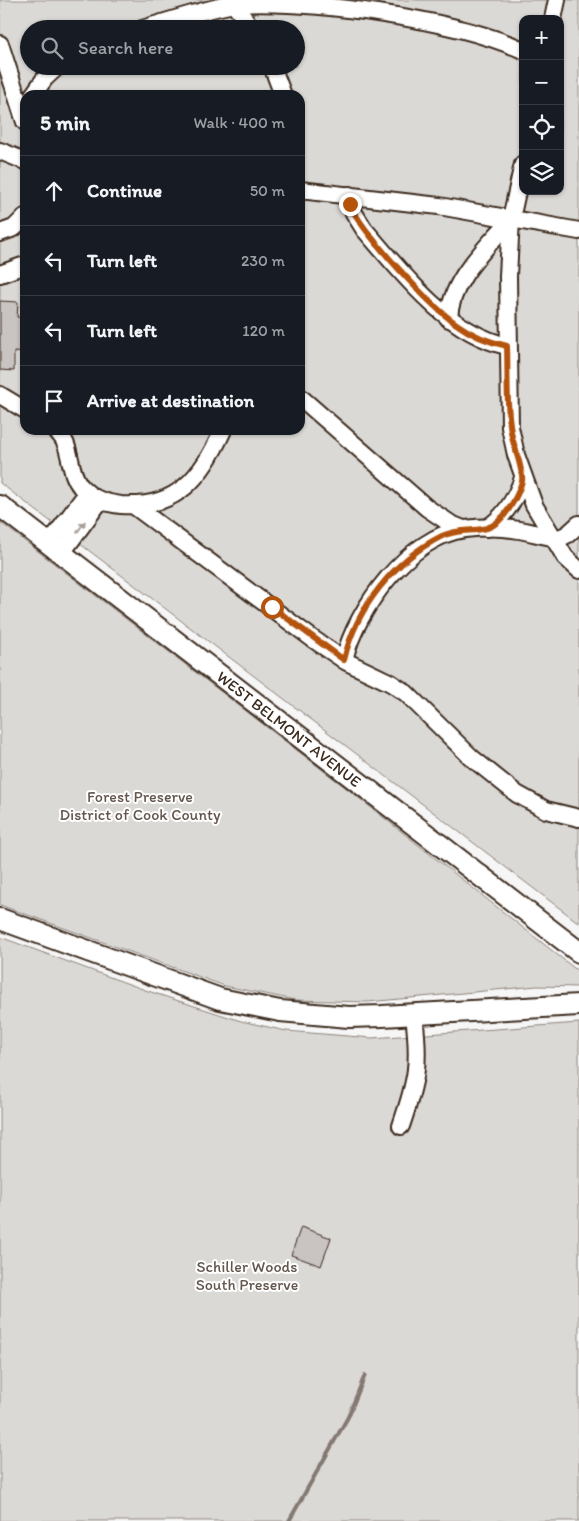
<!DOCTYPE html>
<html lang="en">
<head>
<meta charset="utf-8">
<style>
  :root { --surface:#171b24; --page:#20242c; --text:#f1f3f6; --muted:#9ea1a6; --line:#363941 }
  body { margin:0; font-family:Itim,sans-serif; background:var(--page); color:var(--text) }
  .controls { position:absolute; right:15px; top:15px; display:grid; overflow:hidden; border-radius:10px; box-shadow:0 1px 4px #0004 }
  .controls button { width:45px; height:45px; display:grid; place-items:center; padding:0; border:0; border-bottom:1px solid var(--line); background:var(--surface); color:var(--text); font:25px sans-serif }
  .stop { position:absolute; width:15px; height:15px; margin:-11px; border:4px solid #b45309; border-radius:50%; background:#fff }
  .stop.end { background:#b45309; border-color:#fff; box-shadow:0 1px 5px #0008 }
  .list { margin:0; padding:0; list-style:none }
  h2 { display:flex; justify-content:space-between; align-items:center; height:65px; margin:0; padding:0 20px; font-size:21px }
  h2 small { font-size:16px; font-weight:400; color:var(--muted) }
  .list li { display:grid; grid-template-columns:32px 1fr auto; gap:15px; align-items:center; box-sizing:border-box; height:70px; padding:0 20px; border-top:1px solid var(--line) }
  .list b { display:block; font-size:19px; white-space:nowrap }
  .list em { font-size:16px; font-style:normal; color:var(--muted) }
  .icon { flex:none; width:28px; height:28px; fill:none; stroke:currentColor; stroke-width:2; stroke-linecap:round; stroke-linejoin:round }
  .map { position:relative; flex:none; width:579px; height:1521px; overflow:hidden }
  .search { position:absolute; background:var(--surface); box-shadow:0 1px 4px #0004; left:20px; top:20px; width:285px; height:55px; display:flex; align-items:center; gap:12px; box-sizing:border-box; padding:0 18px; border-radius:28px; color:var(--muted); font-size:19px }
  .panel { position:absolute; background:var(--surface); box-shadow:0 1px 4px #0004; left:20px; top:90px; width:285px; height:345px; border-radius:15px }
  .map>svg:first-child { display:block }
  .green { fill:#dbd9d6; stroke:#8b827a; fill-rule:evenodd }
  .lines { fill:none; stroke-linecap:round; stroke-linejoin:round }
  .stream { stroke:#847972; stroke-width:4 }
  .building { fill:#c9c3c1; stroke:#3b2a1e }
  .minor-casing { stroke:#3b2a1e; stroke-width:20 }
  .major-casing { stroke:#3b2a1e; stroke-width:24 }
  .minor { stroke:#fff; stroke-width:16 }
  .major { stroke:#fff; stroke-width:20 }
  .oneway { fill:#a79f9a }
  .route { stroke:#b45309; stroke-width:6 }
  .labels { text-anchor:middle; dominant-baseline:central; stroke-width:4; stroke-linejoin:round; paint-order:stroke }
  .street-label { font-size:16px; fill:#3b2a1e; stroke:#fff }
  .park-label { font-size:16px; fill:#63564c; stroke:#fff }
</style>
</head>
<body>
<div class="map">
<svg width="579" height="1521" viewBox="0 0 579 1521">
  <rect width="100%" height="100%" fill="#f7f6f6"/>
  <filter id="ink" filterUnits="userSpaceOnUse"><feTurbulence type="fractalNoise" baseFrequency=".02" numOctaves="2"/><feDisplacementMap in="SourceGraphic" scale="10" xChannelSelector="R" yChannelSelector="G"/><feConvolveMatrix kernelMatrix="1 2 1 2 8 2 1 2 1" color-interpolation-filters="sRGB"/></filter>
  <g filter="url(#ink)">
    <g class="green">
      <path d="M0 0H579V923L0 483ZM523 19H560V191H523ZM29 29H296V66H29ZM25 95H300V430H25Z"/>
      <polygon points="0,522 350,791 550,949 579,972 579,987 537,986 368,1002 295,1000 225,986 0,905"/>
      <polygon points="0,937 148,991 241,1021 286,1031 372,1038 579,1023 579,1521 0,1521"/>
    </g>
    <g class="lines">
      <polyline class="stream" points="289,1521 348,1417 365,1375"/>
    </g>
    <g class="building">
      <polygon points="0,301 18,302 17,317 25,318 25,353 14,352 14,371 0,370"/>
      <polygon points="301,1227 331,1238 321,1266 291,1255"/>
    </g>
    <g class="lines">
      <defs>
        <g id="minor">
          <polyline points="231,0 252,29"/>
          <polyline points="553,19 557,0"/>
          <path d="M142 29C173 20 204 9 235 4 313 0 450 18 523 50"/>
          <polyline points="0,44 25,122"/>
          <polyline points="272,66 283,95"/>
          <polyline points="33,95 45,78 58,66"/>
          <polyline points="0,151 25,161"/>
          <polyline points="523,164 511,219 508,276 510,427 516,455 534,505 565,557 579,570"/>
          <polyline points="300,190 439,206 579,231"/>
          <path d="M349 195 354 213 364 229C403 274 446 332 507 346"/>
          <polyline points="0,233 14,228 25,217"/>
          <polyline points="0,274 25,265"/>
          <path d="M449 319C450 279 487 248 511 219"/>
          <polyline points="0,395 25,410"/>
          <polyline points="300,397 427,508 451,524 463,529"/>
          <path d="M55 430C74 444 66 469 81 487 92 499 105 503 121 505 177 509 202 477 223 430"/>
          <polyline points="133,505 313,639 347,662 391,683 406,693 472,758 517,794 546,810 579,818"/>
          <path d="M487 528C506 516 516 498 523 478"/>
          <polyline points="49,544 87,493"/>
          <polyline points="61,554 100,501"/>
          <path d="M344 660C356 609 409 536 465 529 483 527 501 527 519 530 532 532 546 537 560 538L568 534 579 524"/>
          <path d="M401 1126C417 1079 420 1064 414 1015"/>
        </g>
        <g id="major">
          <polyline points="0,506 579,952"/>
          <polyline points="0,919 220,999 280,1011 349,1017 382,1016 579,1005"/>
        </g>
      </defs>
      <use href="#minor" class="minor-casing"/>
      <use href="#major" class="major-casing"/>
      <use href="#minor" class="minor"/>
      <use href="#major" class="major"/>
    </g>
    <defs><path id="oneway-solid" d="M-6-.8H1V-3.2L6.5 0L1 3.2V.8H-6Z" transform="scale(1.25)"/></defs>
    <use class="oneway" href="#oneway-solid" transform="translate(81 527) rotate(-54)"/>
  </g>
  <g class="lines" filter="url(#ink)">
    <path class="route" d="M272 607 344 660C356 608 394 560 442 536 458 529 472 532 487 528 504 523 518 496 522 481 524 473 514 446 512 437 506 407 508 376 507 346 489 342 473 336 458 325 431 307 362 233 350 204"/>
  </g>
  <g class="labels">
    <g class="street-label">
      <text transform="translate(289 729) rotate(38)">WEST BELMONT AVENUE</text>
    </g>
    <g class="park-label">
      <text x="140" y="796">Forest Preserve<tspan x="140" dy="18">District of Cook County</tspan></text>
      <text x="247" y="1266">Schiller Woods<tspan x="247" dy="18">South Preserve</tspan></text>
    </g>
  </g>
</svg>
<div class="controls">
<button>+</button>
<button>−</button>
<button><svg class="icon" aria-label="locate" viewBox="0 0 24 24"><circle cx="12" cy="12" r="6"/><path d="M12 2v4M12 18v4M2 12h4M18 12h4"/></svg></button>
<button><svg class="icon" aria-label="layers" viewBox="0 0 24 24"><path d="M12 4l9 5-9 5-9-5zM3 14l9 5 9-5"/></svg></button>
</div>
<div class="stop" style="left:272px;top:607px"></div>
<div class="stop end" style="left:350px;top:204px"></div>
<div class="search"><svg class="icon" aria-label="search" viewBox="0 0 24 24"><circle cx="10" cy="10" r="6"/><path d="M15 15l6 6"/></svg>Search here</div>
<section class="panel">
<h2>5 min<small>Walk · 400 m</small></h2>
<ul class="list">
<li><svg class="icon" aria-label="ahead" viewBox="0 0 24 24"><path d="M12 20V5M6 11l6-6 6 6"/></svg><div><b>Continue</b></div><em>50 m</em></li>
<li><svg class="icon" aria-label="left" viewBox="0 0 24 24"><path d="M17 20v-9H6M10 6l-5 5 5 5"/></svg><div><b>Turn left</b></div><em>230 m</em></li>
<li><svg class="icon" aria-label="left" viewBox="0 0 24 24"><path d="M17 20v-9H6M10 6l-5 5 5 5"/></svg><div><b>Turn left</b></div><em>120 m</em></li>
<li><svg class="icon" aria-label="arrive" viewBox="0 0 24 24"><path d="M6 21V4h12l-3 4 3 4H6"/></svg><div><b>Arrive at destination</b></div></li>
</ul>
</section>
</div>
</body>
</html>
